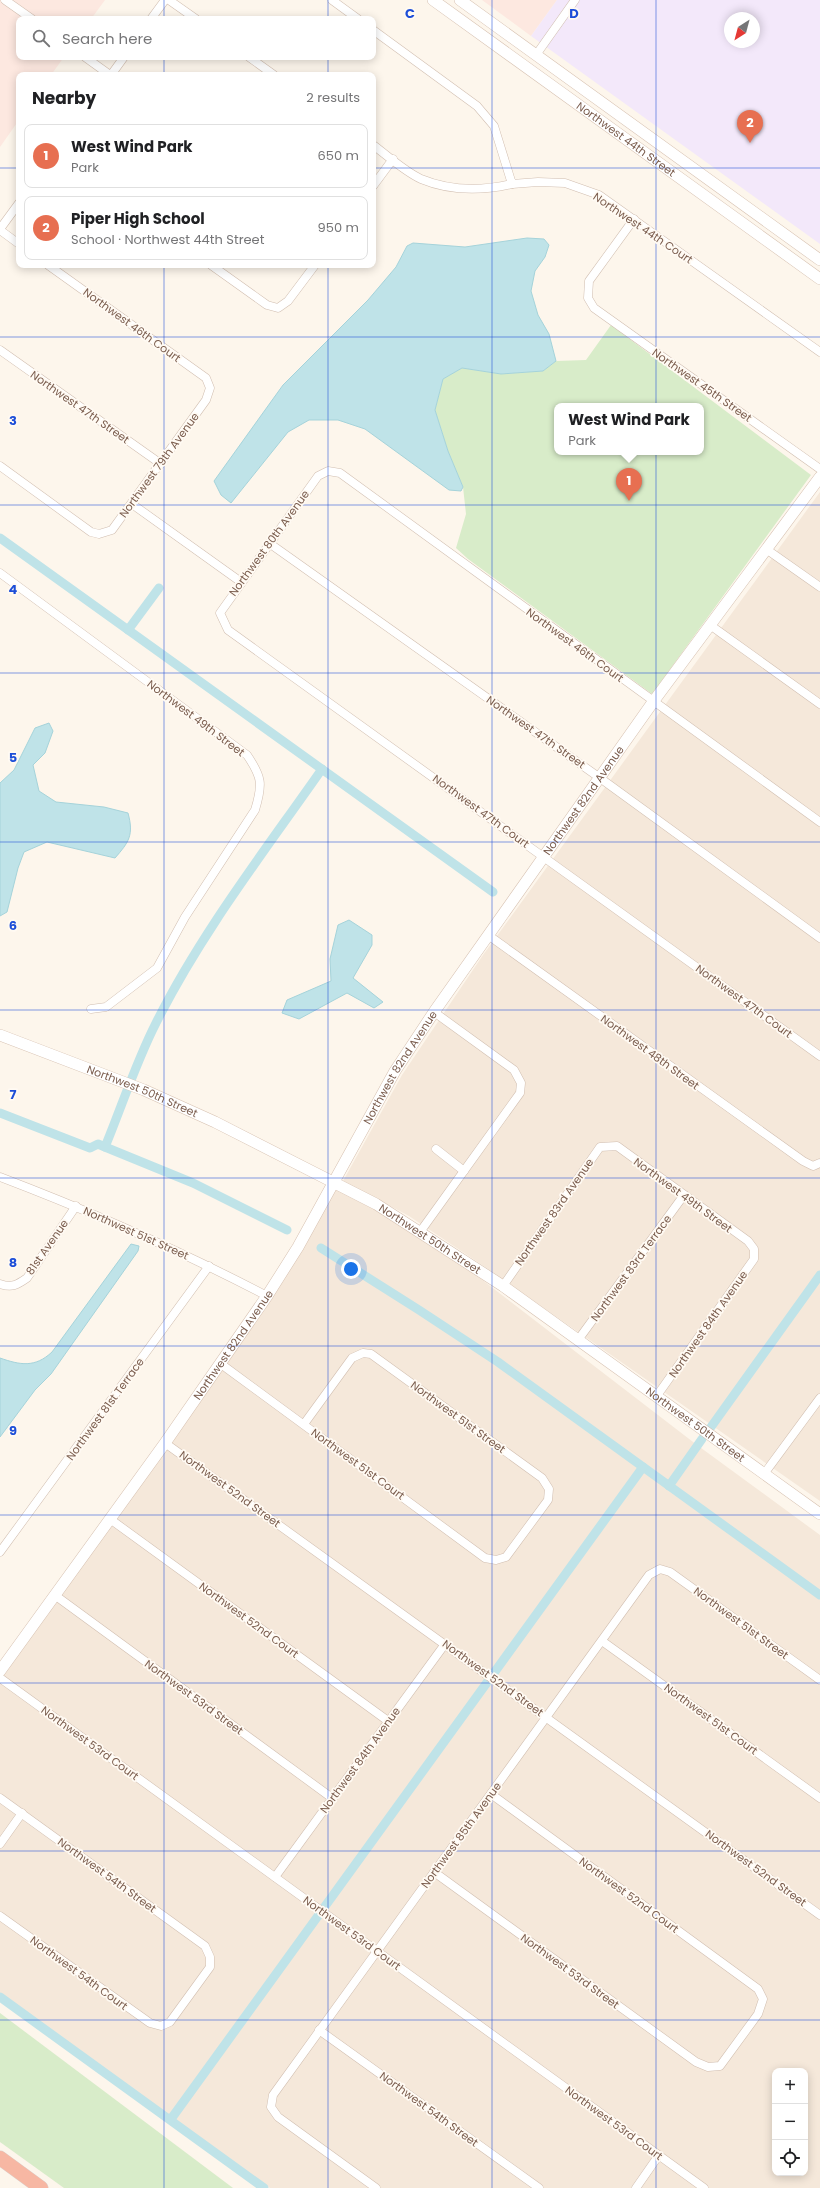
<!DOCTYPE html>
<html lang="en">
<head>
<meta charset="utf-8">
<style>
  :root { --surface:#fff; --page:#f6f6f6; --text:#202124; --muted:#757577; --line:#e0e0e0; --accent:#e76f51 }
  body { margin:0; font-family:Poppins,sans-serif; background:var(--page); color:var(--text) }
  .controls { position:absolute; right:12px; bottom:12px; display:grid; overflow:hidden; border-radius:8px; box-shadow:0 2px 10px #0003 }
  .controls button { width:36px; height:36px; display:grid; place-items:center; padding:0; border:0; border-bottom:1px solid var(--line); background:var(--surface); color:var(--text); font:20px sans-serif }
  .compass { position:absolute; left:724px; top:12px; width:36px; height:36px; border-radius:50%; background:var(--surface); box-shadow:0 2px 10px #0003; rotate:216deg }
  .you { position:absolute; left:351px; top:1269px; width:14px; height:14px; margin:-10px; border:3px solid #fff; border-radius:50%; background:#1a73e8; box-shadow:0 0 0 6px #1a73e833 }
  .badge { display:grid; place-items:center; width:26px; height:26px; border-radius:50%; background:var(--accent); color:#fff; font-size:13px; font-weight:700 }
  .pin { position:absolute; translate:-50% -33px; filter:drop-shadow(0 1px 2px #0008) }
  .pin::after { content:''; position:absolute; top:21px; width:14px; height:12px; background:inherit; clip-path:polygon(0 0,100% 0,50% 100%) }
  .popup { position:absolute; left:554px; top:403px; width:150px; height:52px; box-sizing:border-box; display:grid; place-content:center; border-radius:8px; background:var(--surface); filter:drop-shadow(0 1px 3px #0005); font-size:13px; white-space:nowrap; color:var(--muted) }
  .popup b { font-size:15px; color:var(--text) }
  .popup::after { content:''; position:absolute; left:50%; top:100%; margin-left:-8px; border:8px solid transparent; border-top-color:var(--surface) }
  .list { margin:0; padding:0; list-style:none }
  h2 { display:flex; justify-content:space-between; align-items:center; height:52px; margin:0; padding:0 16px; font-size:17px }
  h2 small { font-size:13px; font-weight:400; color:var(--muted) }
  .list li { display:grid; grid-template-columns:26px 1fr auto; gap:12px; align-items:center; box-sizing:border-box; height:64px; margin:0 8px 8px; padding:0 8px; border:1px solid var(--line); border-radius:8px }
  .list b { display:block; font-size:15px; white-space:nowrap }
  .list p { margin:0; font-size:13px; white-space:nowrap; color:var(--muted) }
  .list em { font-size:13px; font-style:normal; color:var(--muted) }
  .icon { flex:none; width:22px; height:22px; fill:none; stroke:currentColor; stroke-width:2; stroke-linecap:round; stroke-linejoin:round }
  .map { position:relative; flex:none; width:820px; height:2188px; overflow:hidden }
  .search { position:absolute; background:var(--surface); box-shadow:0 2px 10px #0003; left:16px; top:16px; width:360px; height:44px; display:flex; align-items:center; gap:10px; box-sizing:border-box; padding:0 14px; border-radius:8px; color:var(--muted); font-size:15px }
  .panel { position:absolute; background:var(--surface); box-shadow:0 2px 10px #0003; left:16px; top:72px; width:360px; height:196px; border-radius:8px }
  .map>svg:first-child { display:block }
  .residential { fill:#f5e8da; fill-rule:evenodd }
  .commercial { fill:#fde8e0 }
  .education { fill:#f3e8fa; fill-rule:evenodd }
  .green { fill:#d8ecc9; fill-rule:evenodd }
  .water { fill:#bfe3e8; stroke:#a5d3da }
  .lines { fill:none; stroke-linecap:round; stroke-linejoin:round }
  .canal { stroke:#bfe3e8; stroke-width:9 }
  .street-casing { stroke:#d1beb0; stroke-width:9 }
  .secondary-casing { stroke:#d6c0b0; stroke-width:12 }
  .highway-casing { stroke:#dad1cd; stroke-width:15 }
  .street { stroke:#fff; stroke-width:8 }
  .secondary { stroke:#fff; stroke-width:11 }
  .highway { stroke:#f7b7a3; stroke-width:14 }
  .grid { fill:none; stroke:#1d4ed8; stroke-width:1; stroke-opacity:0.55 }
  .labels { text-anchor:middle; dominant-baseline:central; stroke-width:3.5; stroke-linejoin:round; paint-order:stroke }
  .street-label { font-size:11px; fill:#7a5c4d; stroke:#fffaf3 }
  .grid-label { font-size:13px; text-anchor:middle; font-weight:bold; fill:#1d4ed8; stroke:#fffaf3; stroke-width:3.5; stroke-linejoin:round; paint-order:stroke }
</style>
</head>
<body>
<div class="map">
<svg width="820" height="2188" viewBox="0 0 820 2188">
  <rect width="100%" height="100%" fill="#fdf6ec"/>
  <g class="residential">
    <polygon points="820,492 820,1501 488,1269 409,1216 343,1181 402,1075 483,955"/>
    <path d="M335 1182 420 1232 697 1445 820 1535V2188H270L0 1994V1670L165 1442ZM775 2071H805V2173H775Z"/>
  </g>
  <g class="commercial">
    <polygon points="0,0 105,0 91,19 19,19 19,57 64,57 51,75 19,75 19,120 0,147"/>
    <polygon points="482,0 557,0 531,36"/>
  </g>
  <path class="education" d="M557 0H820V244L531 36ZM730 18H754V42H730Z"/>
  <g class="green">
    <path d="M611 325 811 475 652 694 468 559 456 548 466 514 463 487 448 451 435 410 443 379 462 368 501 374 543 371 556 361 586 360ZM557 406H701V452H557Z"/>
    <polygon points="0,2014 0,2013 233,2188 64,2188 0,2142"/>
  </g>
  <g class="water">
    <polygon points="527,238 544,239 549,245 545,257 535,271 531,291 538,315 549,334 556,361 543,371 501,374 462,368 443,379 435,410 448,451 463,487 461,491 449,490 365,429 338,420 309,420 288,432 231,503 221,495 214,481 283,385 368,300 396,267 407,246 413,243 465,247"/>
    <path d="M49 723 53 731 45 753 33 765 39 791 56 802 104 807 128 813C134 835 129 842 115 858L47 842 24 852 18 868 7 912 0 916V783L14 770 35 728Z"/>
    <polygon points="349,920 372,935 372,945 353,978 383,1002 374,1008 347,993 299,1019 282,1013 287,1000 331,981 330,959 338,925"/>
    <path d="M131 1244 139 1246 138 1251 51 1374 35 1390 0 1437V1358C20 1365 35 1368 52 1352Z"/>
  </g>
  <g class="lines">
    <g class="canal">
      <polyline points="0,538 493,892"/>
      <polyline points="128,630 159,588"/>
      <polyline points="0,1113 90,1148 98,1144 105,1147 193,1183 287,1230"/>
      <path d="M105 1147C122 1106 136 1062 156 1023 201 933 264 852 322 769"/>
      <polyline points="321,1248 419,1310 498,1362 820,1595"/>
      <polyline points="711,1427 820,1275"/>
      <polyline points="669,1486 702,1439"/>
      <polyline points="0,1997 264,2188"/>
      <polyline points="171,2119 643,1467"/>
    </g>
    <defs>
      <g id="street">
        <polyline points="5,0 32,19"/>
        <polyline points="169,0 196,19"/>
        <polyline points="332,0 358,19"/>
        <polyline points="151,19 165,0"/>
        <polyline points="373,30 477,106 494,126 512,184 538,182 565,183 599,195 820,352"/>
        <polyline points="536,55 575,0"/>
        <polyline points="85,57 110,75"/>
        <polyline points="249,57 274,75"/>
        <polyline points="111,75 124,57"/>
        <path d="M373 145C388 156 404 171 421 179 450 191 482 191 512 184"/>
        <polyline points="373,186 393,159"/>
        <polyline points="634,219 589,281 588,298 594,308 820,469"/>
        <polyline points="0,229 19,203"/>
        <polyline points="0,230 19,244"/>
        <polyline points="211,265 267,305 278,308 288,301 315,265"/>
        <polyline points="0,350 161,464"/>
        <polyline points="0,466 91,532 99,534 112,530 206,400 210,388 206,378 48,265"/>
        <polyline points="132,504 241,582"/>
        <polyline points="269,543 600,778 820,938"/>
        <polyline points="766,549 820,587"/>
        <path d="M0 573 247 755C262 777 263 784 255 810L185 917 157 968 106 1007 91 1009"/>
        <polyline points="710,625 820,704"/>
        <polyline points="820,822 340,473 328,471 318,476 220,613 228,630 820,1056"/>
        <polyline points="488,935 803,1161 813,1166 820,1163"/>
        <polyline points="436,1149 464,1171"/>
        <path d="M0 1177C92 1212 181 1251 267 1296"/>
        <polyline points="420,1232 520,1093 521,1083 514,1070 434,1012"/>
        <path d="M0 1284C12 1288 17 1285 27 1278L76 1206"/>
        <polyline points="503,1286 600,1147 617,1146 748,1241 754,1249 754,1259 656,1397"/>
        <polyline points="578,1340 684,1195"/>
        <polyline points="221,1364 485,1558 496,1560 506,1557 548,1500 549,1489 542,1478 371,1354 363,1353 352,1358 304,1424"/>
        <polyline points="165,1443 820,1915"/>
        <polyline points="764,1474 820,1398"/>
        <polyline points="110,1519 388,1721"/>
        <polyline points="0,1552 209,1266"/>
        <polyline points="56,1596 332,1798"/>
        <polyline points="602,1641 820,1798"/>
        <polyline points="0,1678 704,2188"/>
        <polyline points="0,1798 205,1946 210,1957 210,1967 170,2022 161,2026 150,2023 0,1916"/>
        <polyline points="0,1844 22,1813"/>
        <polyline points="434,1872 696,2062 708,2067 720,2066 758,2014 763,1999 758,1989 491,1794"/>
        <polyline points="275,1877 445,1644"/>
        <polyline points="319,2030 539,2188"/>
        <polyline points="376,2188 278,2117 271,2107 273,2095 649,1575 660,1569 670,1572 820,1680"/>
        <polyline points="636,2188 659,2155"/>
      </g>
      <g id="secondary">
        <path id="s1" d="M433 0 820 279"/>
        <polyline points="460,0 820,260"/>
        <path id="s2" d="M0 1035 144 1090 215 1122 376 1204 503 1286 820 1514"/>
        <path id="s3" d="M0 1671 165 1443 267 1296 298 1247 395 1071 434 1012 653 702 820 477"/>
      </g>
      <polyline id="highway" points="0,2158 41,2188"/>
    </defs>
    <use href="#street" class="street-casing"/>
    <use href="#secondary" class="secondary-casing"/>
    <use href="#highway" class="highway-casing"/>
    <use href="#street" class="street"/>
    <use href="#secondary" class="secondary"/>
    <use href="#highway" class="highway"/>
  </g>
  <path class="grid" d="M164 0V19M328 0V19M492 0V2188M656 0V2188M164 57V75M328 57V75M0 168H19M373 168H820M164 265V2188M328 265V2188M0 337H820M0 505H820M0 673H820M0 842H820M0 1010H820M0 1178H820M0 1346H820M0 1515H820M0 1683H820M0 1851H820M0 2020H820"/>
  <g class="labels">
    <g class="street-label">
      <text stroke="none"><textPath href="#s1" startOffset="238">Northwest 44th Street</textPath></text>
      <text transform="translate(643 228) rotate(34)">Northwest 44th Court</text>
      <text transform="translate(132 325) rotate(36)">Northwest 46th Court</text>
      <text transform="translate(702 385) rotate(35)">Northwest 45th Street</text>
      <text transform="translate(80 407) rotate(35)">Northwest 47th Street</text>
      <text transform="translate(159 465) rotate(-54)">Northwest 79th Avenue</text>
      <text transform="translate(269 543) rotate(-54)">Northwest 80th Avenue</text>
      <text transform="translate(575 645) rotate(36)">Northwest 46th Court</text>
      <text transform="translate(196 718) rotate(37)">Northwest 49th Street</text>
      <text transform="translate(536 732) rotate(35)">Northwest 47th Street</text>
      <text stroke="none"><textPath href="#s3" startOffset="1049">Northwest 82nd Avenue</textPath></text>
      <text transform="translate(481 811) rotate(36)">Northwest 47th Court</text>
      <text transform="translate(744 1001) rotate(36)">Northwest 47th Court</text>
      <text transform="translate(650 1052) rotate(36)">Northwest 48th Street</text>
      <text stroke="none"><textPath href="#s3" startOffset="725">Northwest 82nd Avenue</textPath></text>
      <text stroke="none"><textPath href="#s2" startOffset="153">Northwest 50th Street</textPath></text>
      <text transform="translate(683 1195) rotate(36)">Northwest 49th Street</text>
      <text transform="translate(554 1212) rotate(-55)">Northwest 83rd Avenue</text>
      <text transform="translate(136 1233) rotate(24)">Northwest 51st Street</text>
      <text stroke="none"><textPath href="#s2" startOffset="477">Northwest 50th Street</textPath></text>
      <text transform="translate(47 1247) rotate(-55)">81st Avenue</text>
      <text transform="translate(631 1268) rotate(-54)">Northwest 83rd Terrace</text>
      <text transform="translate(708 1324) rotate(-55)">Northwest 84th Avenue</text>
      <text stroke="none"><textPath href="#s3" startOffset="401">Northwest 82nd Avenue</textPath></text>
      <text transform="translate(105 1409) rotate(-54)">Northwest 81st Terrace</text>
      <text transform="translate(458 1417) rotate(36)">Northwest 51st Street</text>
      <text stroke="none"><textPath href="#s2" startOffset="801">Northwest 50th Street</textPath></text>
      <text transform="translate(358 1464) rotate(36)">Northwest 51st Court</text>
      <text transform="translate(230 1489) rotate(36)">Northwest 52nd Street</text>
      <text transform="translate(249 1620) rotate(36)">Northwest 52nd Court</text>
      <text transform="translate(741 1623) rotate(36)">Northwest 51st Street</text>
      <text transform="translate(493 1678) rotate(36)">Northwest 52nd Street</text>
      <text transform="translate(194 1697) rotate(36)">Northwest 53rd Street</text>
      <text transform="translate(711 1719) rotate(36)">Northwest 51st Court</text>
      <text transform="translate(90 1743) rotate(36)">Northwest 53rd Court</text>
      <text transform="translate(360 1760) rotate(-54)">Northwest 84th Avenue</text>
      <text transform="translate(461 1835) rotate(-54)">Northwest 85th Avenue</text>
      <text transform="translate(756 1868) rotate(36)">Northwest 52nd Street</text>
      <text transform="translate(107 1875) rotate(36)">Northwest 54th Street</text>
      <text transform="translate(629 1895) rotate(36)">Northwest 52nd Court</text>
      <text transform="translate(352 1933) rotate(36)">Northwest 53rd Court</text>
      <text transform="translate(570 1971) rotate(36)">Northwest 53rd Street</text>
      <text transform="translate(79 1973) rotate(36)">Northwest 54th Court</text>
      <text transform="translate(429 2109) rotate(36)">Northwest 54th Street</text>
      <text transform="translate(614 2123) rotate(36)">Northwest 53rd Court</text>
    </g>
  </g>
  <g class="grid-label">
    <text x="410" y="18">C</text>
    <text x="574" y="18">D</text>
    <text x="13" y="425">3</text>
    <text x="13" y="594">4</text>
    <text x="13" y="762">5</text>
    <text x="13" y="930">6</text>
    <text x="13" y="1099">7</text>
    <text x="13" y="1267">8</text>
    <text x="13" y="1435">9</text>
  </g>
</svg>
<div class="controls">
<button>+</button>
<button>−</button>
<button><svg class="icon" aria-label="locate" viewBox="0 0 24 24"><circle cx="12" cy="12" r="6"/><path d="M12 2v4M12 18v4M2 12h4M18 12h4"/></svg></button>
</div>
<svg class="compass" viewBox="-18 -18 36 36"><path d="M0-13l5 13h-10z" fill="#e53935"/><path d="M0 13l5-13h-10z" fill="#757577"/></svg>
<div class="you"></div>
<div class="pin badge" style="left:629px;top:501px">1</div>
<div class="popup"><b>West Wind Park</b>Park</div>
<div class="pin badge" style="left:750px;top:143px">2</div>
<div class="search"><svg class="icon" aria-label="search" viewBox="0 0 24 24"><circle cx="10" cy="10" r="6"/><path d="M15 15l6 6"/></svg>Search here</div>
<section class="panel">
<h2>Nearby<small>2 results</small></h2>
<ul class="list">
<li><span class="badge">1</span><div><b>West Wind Park</b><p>Park</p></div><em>650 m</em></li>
<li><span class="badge">2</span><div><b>Piper High School</b><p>School · Northwest 44th Street</p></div><em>950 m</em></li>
</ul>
</section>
</div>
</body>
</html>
